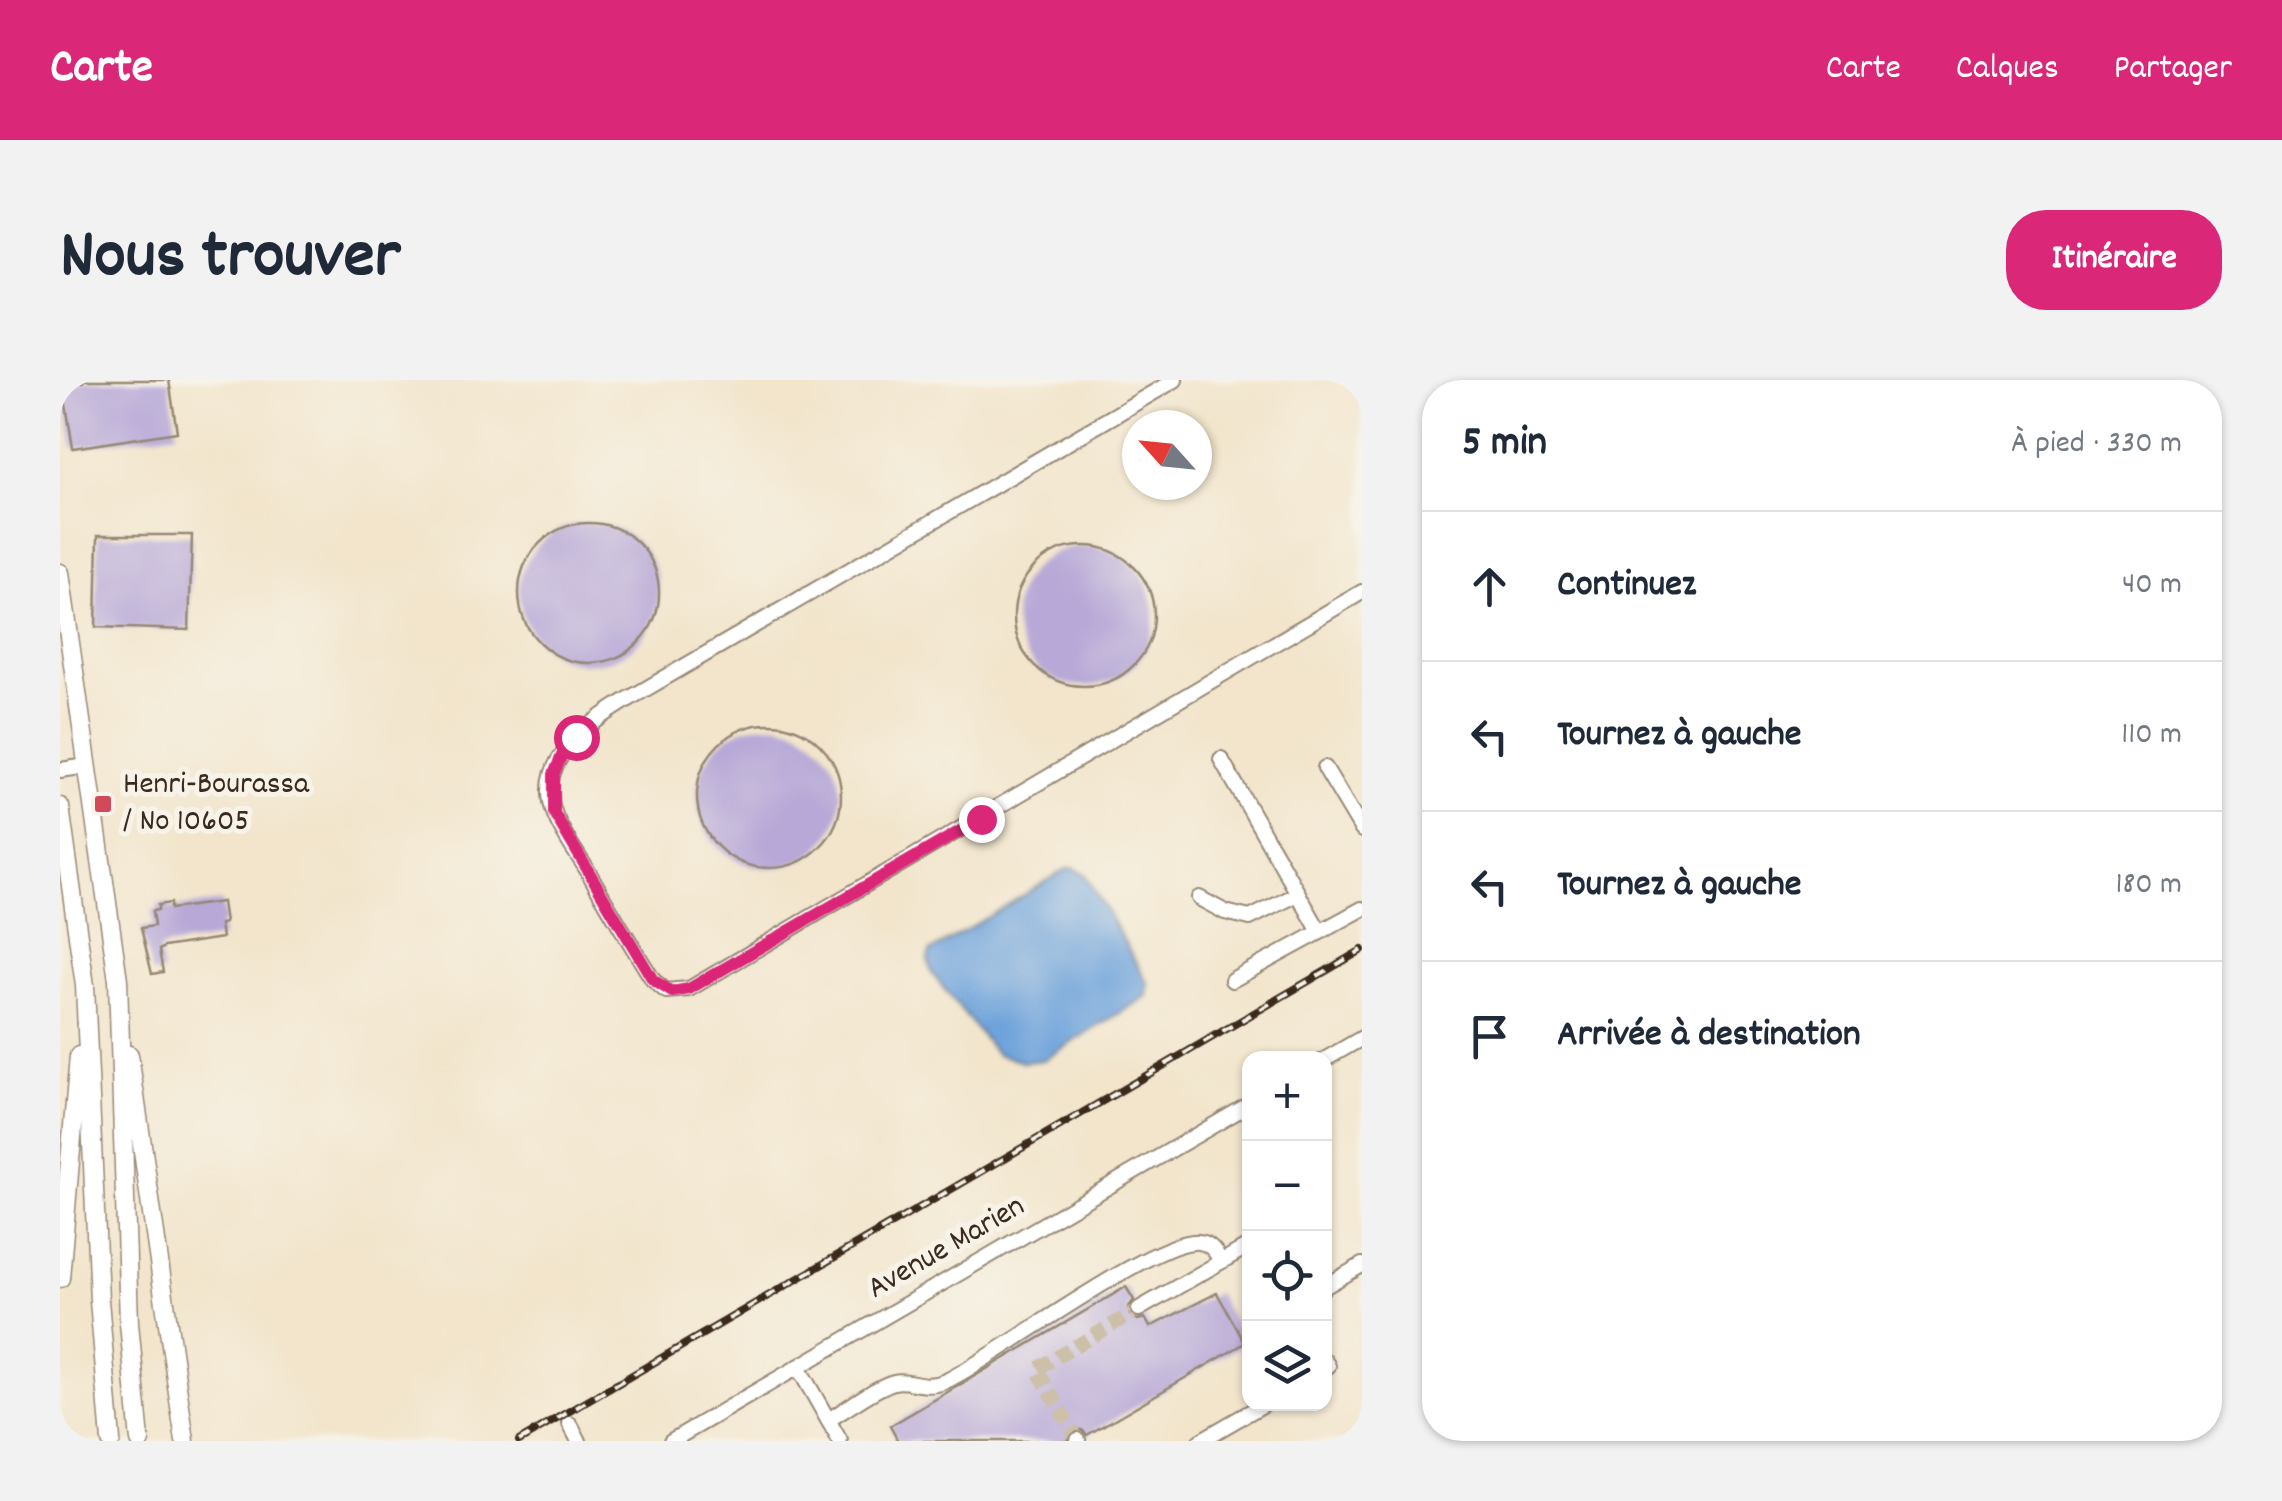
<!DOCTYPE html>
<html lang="fr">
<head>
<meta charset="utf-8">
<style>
  :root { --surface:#fff; --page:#f2f2f3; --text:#1f2937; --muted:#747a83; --line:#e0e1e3; --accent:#db2777 }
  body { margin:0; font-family:Dekko,sans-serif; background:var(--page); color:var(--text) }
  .controls { position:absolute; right:30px; bottom:30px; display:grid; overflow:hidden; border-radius:20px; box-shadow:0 2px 8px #0004 }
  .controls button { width:90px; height:90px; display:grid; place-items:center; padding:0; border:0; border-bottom:2px solid var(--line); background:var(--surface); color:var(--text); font:50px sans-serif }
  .compass { position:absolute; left:1062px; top:30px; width:90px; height:90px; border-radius:50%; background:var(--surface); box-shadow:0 2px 8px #0004; rotate:297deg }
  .stop { position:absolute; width:30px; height:30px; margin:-22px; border:8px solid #db2777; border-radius:50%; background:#fff }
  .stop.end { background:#db2777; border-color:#fff; box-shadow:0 2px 10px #0008 }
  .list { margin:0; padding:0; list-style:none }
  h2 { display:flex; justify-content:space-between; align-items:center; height:130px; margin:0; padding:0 40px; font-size:42px }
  h2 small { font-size:32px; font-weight:400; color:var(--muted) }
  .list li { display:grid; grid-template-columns:65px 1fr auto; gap:30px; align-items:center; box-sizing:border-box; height:150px; padding:0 40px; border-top:2px solid var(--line) }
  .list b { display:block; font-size:38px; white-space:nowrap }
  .list em { font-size:32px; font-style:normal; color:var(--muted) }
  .icon { flex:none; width:55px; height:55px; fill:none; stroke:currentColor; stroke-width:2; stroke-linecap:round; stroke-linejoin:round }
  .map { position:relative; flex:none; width:1302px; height:1061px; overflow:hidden; border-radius:40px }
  header { display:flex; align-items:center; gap:60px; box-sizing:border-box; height:140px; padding:0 50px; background:var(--accent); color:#fff }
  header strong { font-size:48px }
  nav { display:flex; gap:55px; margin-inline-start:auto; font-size:35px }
  .intro { display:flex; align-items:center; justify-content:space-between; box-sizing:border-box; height:240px; padding:0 60px }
  h1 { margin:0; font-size:70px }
  .button { padding:25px 45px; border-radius:40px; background:var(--accent); color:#fff; font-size:35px; font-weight:700 }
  main { display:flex; gap:60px; padding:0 60px }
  aside { flex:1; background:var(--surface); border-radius:40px; box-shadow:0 2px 8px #0004 }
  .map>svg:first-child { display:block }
  .water { fill:#6ea3db; stroke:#54667c; stroke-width:2.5 }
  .building { fill:#b7a8d7 }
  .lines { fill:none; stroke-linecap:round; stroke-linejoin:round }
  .minor-tunnel { stroke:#cdc0a9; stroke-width:14; stroke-dasharray:14 7; stroke-linecap:butt }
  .minor-casing { stroke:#968875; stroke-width:18 }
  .major-casing { stroke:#968875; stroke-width:21 }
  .minor { stroke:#fff; stroke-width:14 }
  .major { stroke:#fff; stroke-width:18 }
  .rail-casing { stroke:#3b2a1e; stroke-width:8 }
  .rail { stroke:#f7f3e8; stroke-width:4; stroke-dasharray:11; stroke-linecap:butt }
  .route { stroke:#db2777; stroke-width:12 }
  .poi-dot { fill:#d1495b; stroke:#f7f3e8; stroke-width:4 }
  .labels { text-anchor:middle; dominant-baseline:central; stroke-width:10; stroke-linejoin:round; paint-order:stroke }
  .poi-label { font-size:32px; fill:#3b2a1e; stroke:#f7f3e8; text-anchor:start }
  .street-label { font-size:32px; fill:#3b2a1e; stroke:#f7f3e8 }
</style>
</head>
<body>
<header>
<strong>Carte</strong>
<nav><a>Carte</a><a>Calques</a><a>Partager</a></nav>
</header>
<div class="intro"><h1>Nous trouver</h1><a class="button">Itinéraire</a></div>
<main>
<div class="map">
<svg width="1302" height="1061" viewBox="0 0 1302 1061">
  <rect width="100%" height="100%" fill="#f7f3e8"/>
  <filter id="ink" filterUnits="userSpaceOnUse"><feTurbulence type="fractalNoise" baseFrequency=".01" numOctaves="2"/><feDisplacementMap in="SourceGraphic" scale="20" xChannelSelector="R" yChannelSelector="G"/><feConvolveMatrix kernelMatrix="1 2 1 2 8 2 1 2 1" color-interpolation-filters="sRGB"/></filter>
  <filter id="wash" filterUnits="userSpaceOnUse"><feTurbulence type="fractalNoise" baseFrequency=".0048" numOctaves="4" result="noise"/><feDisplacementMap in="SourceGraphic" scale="40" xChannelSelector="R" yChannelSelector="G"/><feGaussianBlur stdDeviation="2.25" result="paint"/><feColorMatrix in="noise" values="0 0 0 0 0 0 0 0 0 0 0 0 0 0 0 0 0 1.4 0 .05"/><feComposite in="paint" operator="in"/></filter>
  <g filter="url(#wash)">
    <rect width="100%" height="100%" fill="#f2e5cc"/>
    <polygon class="water" points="1014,488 1025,494 1088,603 1087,616 983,680 963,682 937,674 932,669 871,592 868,579 870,572 1007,489"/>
    <g id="blocks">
      <g class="building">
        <polygon points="23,0 109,0 117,52 13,68 3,6 23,2"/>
        <circle cx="529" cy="213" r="70"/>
        <polygon points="38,155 132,155 129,250 36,247"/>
        <circle cx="1024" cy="236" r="70"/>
        <circle cx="709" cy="416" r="72"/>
        <polygon points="162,522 165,543 160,544 162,558 104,567 99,570 103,592 92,594 81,548 94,546 92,531 98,530 98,525 110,523 110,529"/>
        <polygon points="1066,907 1074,920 1068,928 1070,935 1078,940 1085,938 1090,947 1157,913 1185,963 1027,1055 1022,1050 1014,1050 1007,1061 838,1061 830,1046"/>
      </g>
    </g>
  </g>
  <g filter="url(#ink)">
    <use href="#blocks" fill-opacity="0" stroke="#968875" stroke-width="2.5"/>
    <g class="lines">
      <polyline class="minor-tunnel" points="1018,1060 977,989 1079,929"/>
      <defs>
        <g id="minor">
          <path d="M1115 0 572 317C533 341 472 379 495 435 502 453 515 471 526 488 548 526 570 563 593 600L606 611 629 609 1302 212"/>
          <polyline points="1161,379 1260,552 1302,529"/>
          <polyline points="1265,388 1302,450"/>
          <polyline points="0,390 28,386"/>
          <polyline points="1139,518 1165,532 1190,538 1238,514"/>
          <polyline points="1172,600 1260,552"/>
          <polyline points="1264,680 1302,658"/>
          <polyline points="1264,907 1302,885"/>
          <polyline points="1079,929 1190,865"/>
          <polyline points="1264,980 1268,986 1264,988"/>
          <polyline points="738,987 780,1061"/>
          <path d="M768 1040C786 1030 815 1007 834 1002 851 998 863 1011 886 1001 937 977 1096 857 1139 862 1151 863 1156 873 1161 881"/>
          <polyline points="510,1044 519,1061"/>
          <polyline points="1018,1060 1018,1061"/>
          <polyline points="611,1061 1190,724"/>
          <polyline points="1140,1061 1204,1024"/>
        </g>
        <g id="major">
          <polyline points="0,193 58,600 69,943 80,1061"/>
          <polyline points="0,427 25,606 39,920 51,1061"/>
          <polyline points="69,675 125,1061"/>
          <polyline points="0,898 19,676"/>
          <polyline points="0,1059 0,1061"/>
        </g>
      </defs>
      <use href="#minor" class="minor-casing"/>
      <use href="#major" class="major-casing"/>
      <use href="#minor" class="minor"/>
      <use href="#major" class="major"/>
      <defs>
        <polyline id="rail" points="459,1061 1302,570"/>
      </defs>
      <use href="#rail" class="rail-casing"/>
      <use href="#rail" class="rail"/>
    </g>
  </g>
  <g class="lines" filter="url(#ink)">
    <polyline class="route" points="516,357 503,373 494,394 494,433 593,600 612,612 629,609 921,439"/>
  </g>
  <rect class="poi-dot" x="33" y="414" width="20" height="20" rx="5"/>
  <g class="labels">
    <g class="poi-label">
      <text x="63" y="406">Henri-Bourassa<tspan x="63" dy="37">/ No 10605</tspan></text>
    </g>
    <g class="street-label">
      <text transform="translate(887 869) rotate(-30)">Avenue Marien</text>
    </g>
  </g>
</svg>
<div class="controls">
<button>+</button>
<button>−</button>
<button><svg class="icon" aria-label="locate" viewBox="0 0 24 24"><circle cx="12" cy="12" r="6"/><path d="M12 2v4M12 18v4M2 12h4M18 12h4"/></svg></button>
<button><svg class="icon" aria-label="layers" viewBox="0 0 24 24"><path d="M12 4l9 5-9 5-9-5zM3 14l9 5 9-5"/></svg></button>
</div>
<svg class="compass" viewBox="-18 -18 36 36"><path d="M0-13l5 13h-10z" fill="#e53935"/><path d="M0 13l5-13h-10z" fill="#747a83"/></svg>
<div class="stop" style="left:516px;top:357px"></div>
<div class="stop end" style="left:921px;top:439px"></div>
</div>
<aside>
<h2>5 min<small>À pied · 330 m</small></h2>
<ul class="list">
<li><svg class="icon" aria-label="ahead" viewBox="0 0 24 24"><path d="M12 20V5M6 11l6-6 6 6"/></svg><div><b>Continuez</b></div><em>40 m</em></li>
<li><svg class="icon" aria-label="left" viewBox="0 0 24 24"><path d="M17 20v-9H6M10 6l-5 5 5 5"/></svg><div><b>Tournez à gauche</b></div><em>110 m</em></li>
<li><svg class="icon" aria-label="left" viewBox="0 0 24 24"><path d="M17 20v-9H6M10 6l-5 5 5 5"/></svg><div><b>Tournez à gauche</b></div><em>180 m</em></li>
<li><svg class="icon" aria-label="arrive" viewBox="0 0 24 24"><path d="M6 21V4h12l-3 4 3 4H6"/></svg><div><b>Arrivée à destination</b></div></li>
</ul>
</aside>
</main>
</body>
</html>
